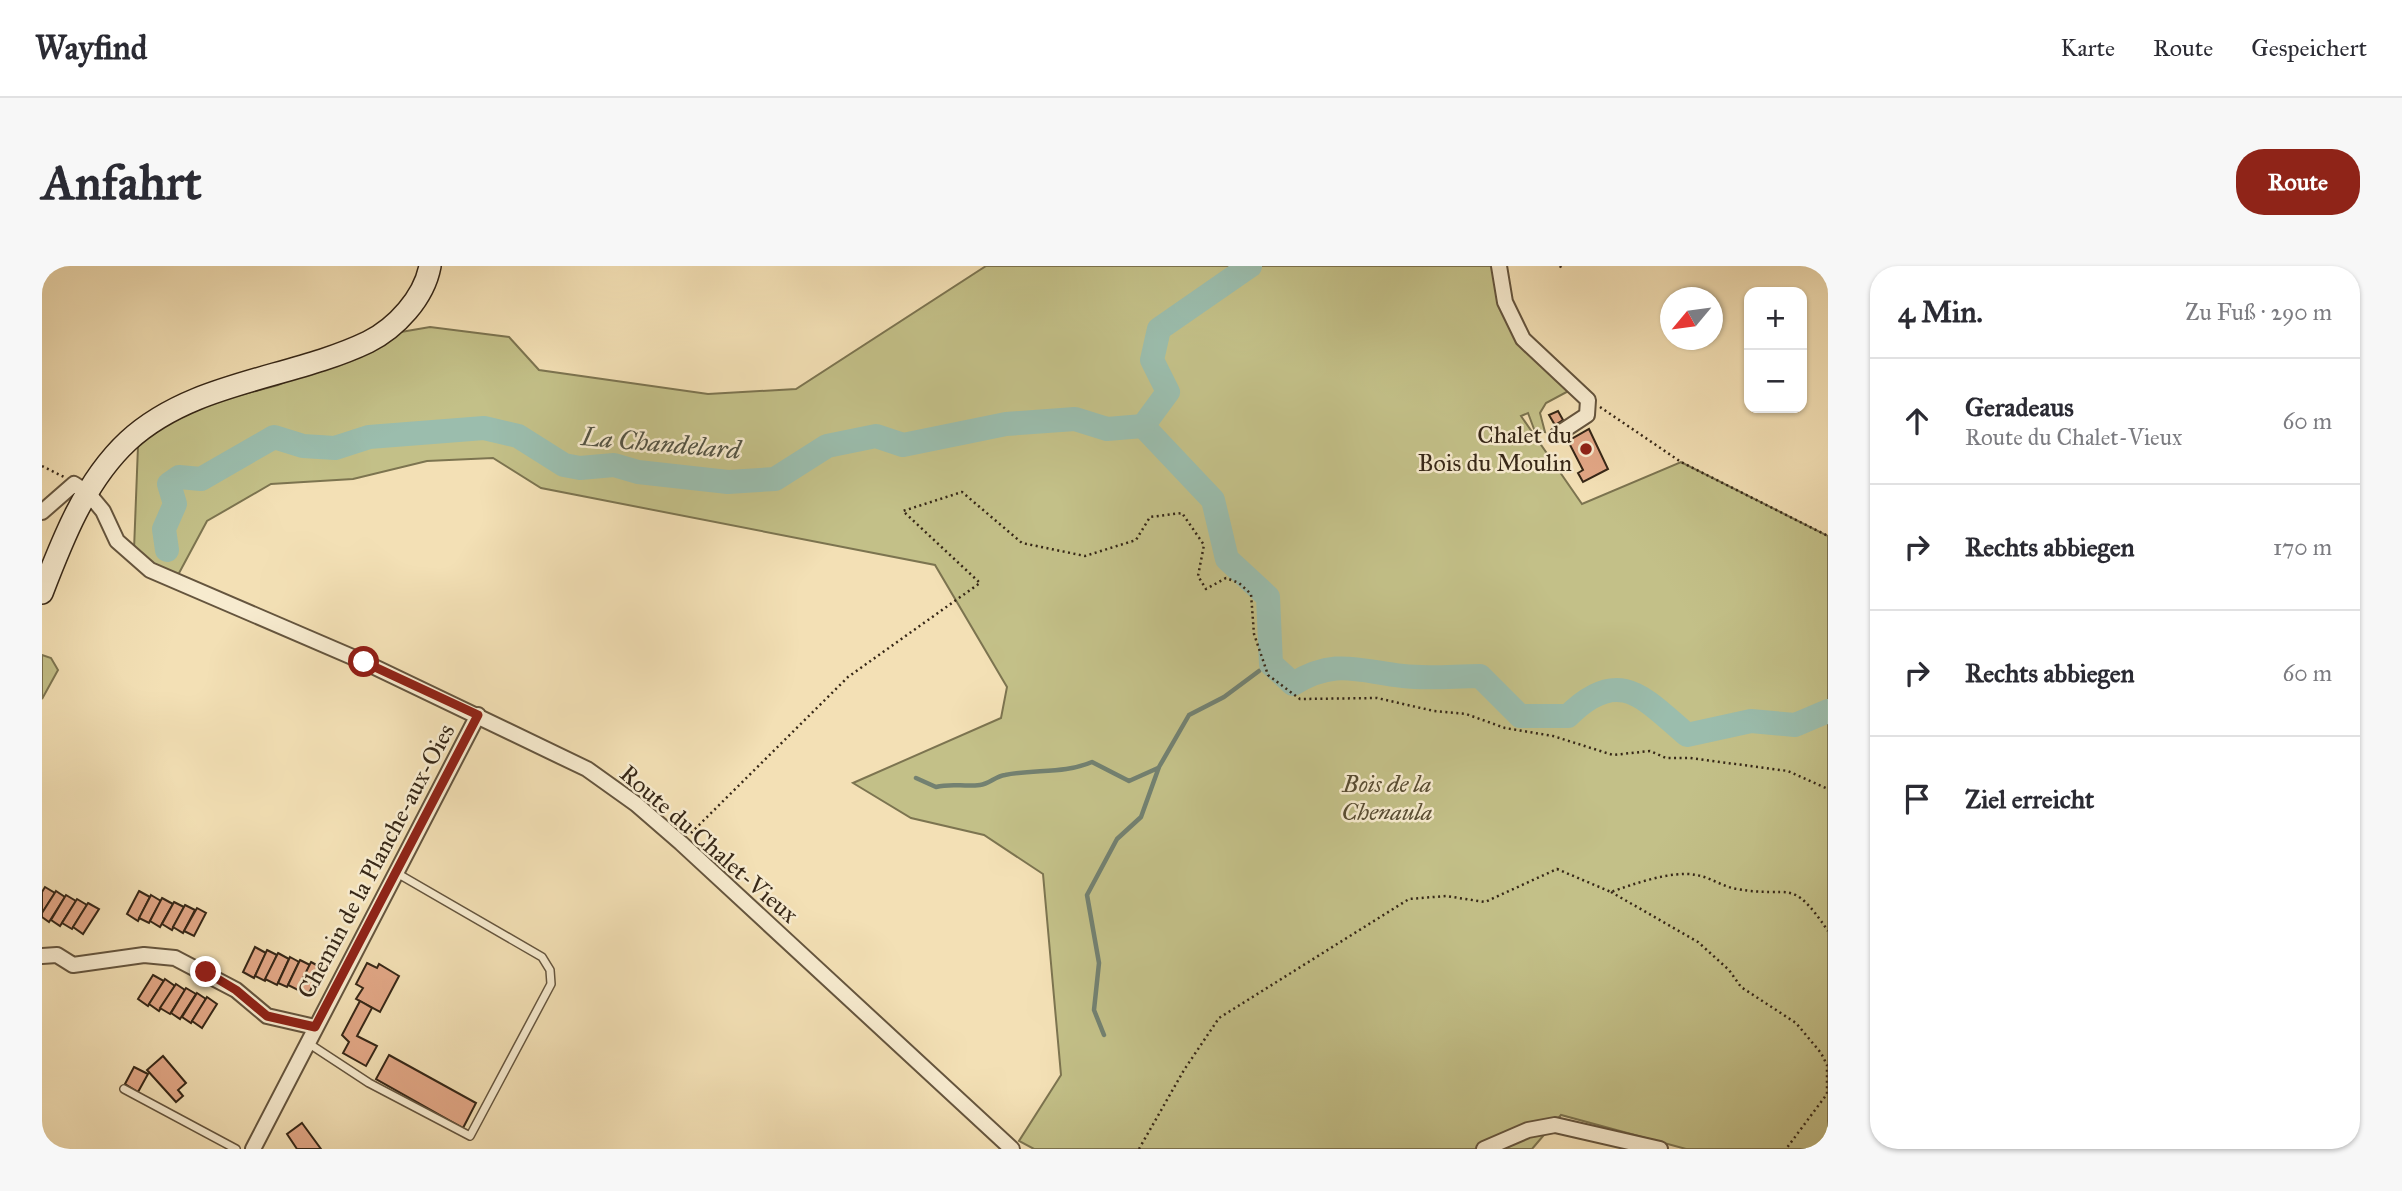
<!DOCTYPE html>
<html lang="de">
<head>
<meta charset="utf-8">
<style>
  :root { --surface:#fff; --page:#f7f7f7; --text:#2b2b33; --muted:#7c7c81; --line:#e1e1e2; --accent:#8f2418 }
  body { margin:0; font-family:"IM FELL Great Primer",serif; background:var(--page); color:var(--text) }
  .controls { position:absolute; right:21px; top:21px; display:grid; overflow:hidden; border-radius:14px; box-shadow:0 2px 5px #0004 }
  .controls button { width:63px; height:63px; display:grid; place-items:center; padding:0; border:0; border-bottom:2px solid var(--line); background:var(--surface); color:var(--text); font:35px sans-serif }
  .compass { position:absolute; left:1618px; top:21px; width:63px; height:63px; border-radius:50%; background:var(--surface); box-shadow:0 2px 5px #0004; rotate:241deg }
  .stop { position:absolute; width:21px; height:21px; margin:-16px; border:5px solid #8f2418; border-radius:50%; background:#fff }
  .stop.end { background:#8f2418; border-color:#fff; box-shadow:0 2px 7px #0008 }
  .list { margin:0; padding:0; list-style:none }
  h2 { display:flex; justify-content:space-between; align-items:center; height:91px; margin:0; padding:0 28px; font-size:30px }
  h2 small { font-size:23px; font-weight:400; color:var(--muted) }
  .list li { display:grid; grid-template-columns:46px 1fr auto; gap:21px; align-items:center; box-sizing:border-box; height:126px; padding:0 28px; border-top:2px solid var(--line) }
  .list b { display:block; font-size:26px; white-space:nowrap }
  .list p { margin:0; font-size:23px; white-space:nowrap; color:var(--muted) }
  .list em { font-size:23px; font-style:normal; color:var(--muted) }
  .icon { flex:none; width:38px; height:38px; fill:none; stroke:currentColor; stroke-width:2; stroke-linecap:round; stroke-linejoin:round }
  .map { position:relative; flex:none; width:1786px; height:883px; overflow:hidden; border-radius:28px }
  header { display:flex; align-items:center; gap:42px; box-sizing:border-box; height:98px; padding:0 35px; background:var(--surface); border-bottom:2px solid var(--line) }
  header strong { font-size:33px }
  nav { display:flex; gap:38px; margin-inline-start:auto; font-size:24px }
  .intro { display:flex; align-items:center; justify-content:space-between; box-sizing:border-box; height:168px; padding:0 42px }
  h1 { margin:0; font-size:49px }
  .button { padding:18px 32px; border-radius:28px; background:var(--accent); color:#fff; font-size:24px; font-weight:700 }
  main { display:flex; gap:42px; padding:0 42px }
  aside { flex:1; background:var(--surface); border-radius:28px; box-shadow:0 2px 5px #0004 }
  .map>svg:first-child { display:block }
  .green { fill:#c3c088; stroke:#7c7450; stroke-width:2 }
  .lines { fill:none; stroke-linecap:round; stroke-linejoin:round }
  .stream { stroke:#738171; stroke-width:4.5 }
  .river { stroke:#9bbdad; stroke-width:24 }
  .building { fill:#e2a786; stroke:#362717; stroke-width:2 }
  .service-casing { stroke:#65553e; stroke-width:10 }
  .minor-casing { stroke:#65553e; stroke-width:18 }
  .secondary-casing { stroke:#362717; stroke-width:24 }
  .path { stroke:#362717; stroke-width:2.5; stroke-dasharray:2 3.5; stroke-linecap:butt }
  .service { stroke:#f7ebcf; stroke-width:7 }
  .minor { stroke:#f7ebcf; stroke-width:14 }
  .secondary { stroke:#f7ebcf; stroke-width:21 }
  .route { stroke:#8f2418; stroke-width:9 }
  .poi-dot { fill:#8f2418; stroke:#f7ebcf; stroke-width:2.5 }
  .labels { text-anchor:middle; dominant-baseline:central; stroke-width:5; stroke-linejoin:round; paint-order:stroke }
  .poi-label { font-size:24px; fill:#362717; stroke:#f7ebcf; text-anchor:end }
  .park-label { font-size:24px; font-style:italic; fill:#594d33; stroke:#f7ebcf }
  .street-label { font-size:24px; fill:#362717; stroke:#f7ebcf }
  .water-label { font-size:26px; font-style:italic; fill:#545444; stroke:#f7ebcf }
</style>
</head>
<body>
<header>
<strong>Wayfind</strong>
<nav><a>Karte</a><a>Route</a><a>Gespeichert</a></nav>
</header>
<div class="intro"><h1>Anfahrt</h1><a class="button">Route</a></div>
<main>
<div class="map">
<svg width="1786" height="883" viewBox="0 0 1786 883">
  <rect width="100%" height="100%" fill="#f3e0b5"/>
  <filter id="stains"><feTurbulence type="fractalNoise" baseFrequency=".00286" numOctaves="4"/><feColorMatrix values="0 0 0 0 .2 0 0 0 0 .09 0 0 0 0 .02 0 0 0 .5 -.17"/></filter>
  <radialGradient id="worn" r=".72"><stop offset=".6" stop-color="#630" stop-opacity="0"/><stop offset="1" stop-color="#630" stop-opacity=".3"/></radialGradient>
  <g class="green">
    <polygon points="944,0 1457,0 1481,73 1534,121 1504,137 1498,147 1503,166 1492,163 1486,147 1479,150 1540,238 1639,196 1786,270 1786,883 1644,883 1519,849 1490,883 992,883 977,875 1019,809 1001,608 942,569 869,552 811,517 959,452 965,421 893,299 499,222 451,192 385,195 311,213 229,218 165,255 136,309 112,300 92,284 96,180 116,161 153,141 236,119 359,66 388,61 467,71 497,104 666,128 754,123"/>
    <polygon points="0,389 9,392 16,404 0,433"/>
  </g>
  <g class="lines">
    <g class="stream">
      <polyline points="1228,398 1229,398"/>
      <path d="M874 512 894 521C909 517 922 521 938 519 947 518 954 510 963 509 994 503 1022 508 1050 496L1087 515 1116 502"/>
      <polyline points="1062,769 1052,744 1057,697 1045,629 1075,573 1099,551 1117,501 1147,449 1182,431 1217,405"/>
    </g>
    <g class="river">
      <path d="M1208 0 1117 63 1110 94 1126 126 1101 160 1171 234 1185 293 1226 331 1229 398 1251 418C1293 392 1316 405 1361 410 1386 413 1413 410 1438 410L1478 450H1526C1577 399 1602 432 1645 469L1709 455 1753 459 1786 445"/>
      <polyline points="125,284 122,263 133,238 127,218 137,211 159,213 232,171 261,180 293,182 327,171 442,162 476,170 522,199 538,202 572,199 596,206 686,216 733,213 785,180 834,170 861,179 964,158 1033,153 1065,163 1101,160"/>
    </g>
  </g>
  <g class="building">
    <polygon points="1516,145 1521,154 1513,159 1507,149"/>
    <polygon points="1547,163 1566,203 1541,216 1536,207 1541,204 1526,175"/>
    <polygon points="3,621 13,627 0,647 0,626"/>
    <polygon points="14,625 23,631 7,656 0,651 0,647"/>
    <polygon points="97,625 108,631 96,655 85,648"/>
    <polygon points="24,629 34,635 18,660 9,654"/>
    <polygon points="109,629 119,635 107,657 97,652"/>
    <polygon points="120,632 131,638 118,661 108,655"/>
    <polygon points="35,633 45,639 30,663 20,657"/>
    <polygon points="132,636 142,641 130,664 120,658"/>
    <polygon points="46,637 57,643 41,668 31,661"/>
    <polygon points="143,639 153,644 141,667 131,661"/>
    <polygon points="155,642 164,647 152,670 142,665"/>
    <polygon points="213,681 224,687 212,712 201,706"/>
    <polygon points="225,684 235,689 223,715 213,710"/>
    <polygon points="236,687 247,693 235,719 223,713"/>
    <polygon points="248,691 257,696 245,721 236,717"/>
    <polygon points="258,694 268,699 256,724 246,719"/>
    <polygon points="269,696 280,702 267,727 256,722"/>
    <polygon points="325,697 335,702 337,698 357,710 338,746 314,733 321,722 314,718"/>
    <polygon points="111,709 122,715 106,740 96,733"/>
    <polygon points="123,713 133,720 117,745 107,738"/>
    <polygon points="134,718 143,724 128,748 118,742"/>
    <polygon points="144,722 154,728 138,753 129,747"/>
    <polygon points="155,727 164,733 149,757 140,751"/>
    <polygon points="165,731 175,738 160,762 150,755"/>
    <polygon points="318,735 330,742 315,770 335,780 324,800 301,787 307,776 300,769"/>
    <polygon points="347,789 434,837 421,862 334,813"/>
    <polygon points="121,790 144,817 136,824 141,830 134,836 105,804"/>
    <polygon points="92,801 106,808 96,826 83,818"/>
    <polygon points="260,857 279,883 255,883 245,868"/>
  </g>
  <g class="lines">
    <defs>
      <g id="service">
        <polyline points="266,777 327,817 428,870 509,718 508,704 500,691 353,606"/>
        <polyline points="82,823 194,883"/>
      </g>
      <g id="minor">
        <polyline points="1457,0 1463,36 1481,73 1546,134 1545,149 1516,168"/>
        <polyline points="0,246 32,218 46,227 61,245 75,275 108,304 322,396 545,503 594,538 639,577 970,883"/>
        <polyline points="0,690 15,689 31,699 102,689 133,692 194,724 225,750 273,761"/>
        <polyline points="211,883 436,449"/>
        <polyline points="1442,883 1486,864 1513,859 1618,883"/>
      </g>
      <path id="secondary" d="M0 327C20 275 43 215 86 175 151 115 249 113 326 76 354 62 382 32 388 0"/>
    </defs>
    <use href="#service" class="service-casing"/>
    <use href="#minor" class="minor-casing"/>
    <use href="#secondary" class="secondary-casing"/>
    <g class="path">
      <polyline points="1518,0 1520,3"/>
      <polyline points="1558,141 1639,196 1786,270"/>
      <polyline points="0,200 22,211"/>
      <polyline points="649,567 806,411 938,317 861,245 920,226 980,277 1043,290 1094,274 1108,251 1140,247 1162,279 1156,310 1164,323 1184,312 1197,317 1209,328 1212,368 1226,409 1258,433 1335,432 1392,445 1424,448 1463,462 1511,470 1571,489 1608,485 1624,492 1648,492 1746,505 1786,523"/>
      <polyline points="1569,626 1656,676 1687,704 1699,721 1754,757 1779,787 1785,799 1785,828 1744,883"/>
      <path d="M1097 883 1142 804 1177 752 1367 633 1404 630 1443 636 1515 603 1569 626C1591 618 1631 604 1654 609 1668 611 1681 621 1695 623 1750 633 1748 609 1786 665"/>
    </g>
    <use href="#service" class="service"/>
    <use href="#minor" class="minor"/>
    <use href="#secondary" class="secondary"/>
  </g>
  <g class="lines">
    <polyline class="route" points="164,706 194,724 225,750 273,761 436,449 322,396"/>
  </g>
  <circle class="poi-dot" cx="1544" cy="183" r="7"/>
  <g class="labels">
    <g class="poi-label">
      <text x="1530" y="169">Chalet du<tspan x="1530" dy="28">Bois du Moulin</tspan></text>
    </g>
    <g class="park-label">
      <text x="1345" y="518">Bois de la<tspan x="1345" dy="28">Chenaula</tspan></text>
    </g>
    <g class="street-label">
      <text transform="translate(667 578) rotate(41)">Route du Chalet-Vieux</text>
      <text transform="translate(334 595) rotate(-62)">Chemin de la Planche-aux-Oies</text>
    </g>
    <g class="water-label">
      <text transform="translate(619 177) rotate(5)">La Chandelard</text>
    </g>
  </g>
  <rect width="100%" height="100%" filter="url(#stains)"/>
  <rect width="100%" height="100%" fill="url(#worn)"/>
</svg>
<div class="controls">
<button>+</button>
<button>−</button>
</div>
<svg class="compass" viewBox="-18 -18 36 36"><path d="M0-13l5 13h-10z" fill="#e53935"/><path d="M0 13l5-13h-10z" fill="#7c7c81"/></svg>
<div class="stop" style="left:322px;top:396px"></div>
<div class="stop end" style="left:164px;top:706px"></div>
</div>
<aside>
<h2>4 Min.<small>Zu Fuß · 290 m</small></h2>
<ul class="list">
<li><svg class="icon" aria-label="ahead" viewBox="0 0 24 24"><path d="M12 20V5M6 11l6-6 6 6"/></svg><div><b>Geradeaus</b><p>Route du Chalet-Vieux</p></div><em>60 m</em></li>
<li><svg class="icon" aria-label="right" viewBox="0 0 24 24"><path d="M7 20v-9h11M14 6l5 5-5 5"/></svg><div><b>Rechts abbiegen</b></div><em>170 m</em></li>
<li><svg class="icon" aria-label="right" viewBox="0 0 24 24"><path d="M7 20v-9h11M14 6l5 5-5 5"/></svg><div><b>Rechts abbiegen</b></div><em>60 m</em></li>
<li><svg class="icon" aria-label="arrive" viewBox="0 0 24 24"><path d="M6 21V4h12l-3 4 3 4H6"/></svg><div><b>Ziel erreicht</b></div></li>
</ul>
</aside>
</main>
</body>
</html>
